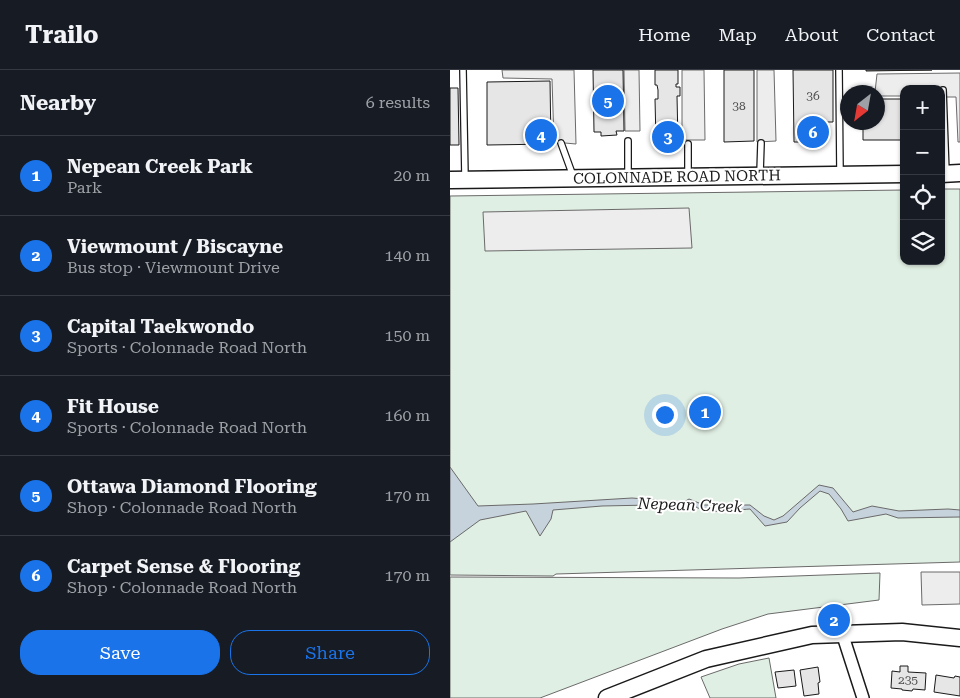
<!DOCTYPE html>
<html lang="en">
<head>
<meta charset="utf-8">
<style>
  :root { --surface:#171b24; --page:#242831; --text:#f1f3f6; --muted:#9ea1a6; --line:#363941; --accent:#1a73e8 }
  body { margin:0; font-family:"Roboto Serif",serif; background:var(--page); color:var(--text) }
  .controls { position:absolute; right:15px; top:15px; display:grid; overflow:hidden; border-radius:10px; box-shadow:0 1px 4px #0004 }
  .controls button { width:45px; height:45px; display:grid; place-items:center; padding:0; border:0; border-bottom:1px solid var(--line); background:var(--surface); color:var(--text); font:25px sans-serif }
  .compass { position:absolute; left:390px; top:15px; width:45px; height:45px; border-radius:50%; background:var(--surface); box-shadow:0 1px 4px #0004; rotate:211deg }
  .you { position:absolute; left:214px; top:344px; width:18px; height:18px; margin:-12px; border:4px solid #fff; border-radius:50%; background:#1a73e8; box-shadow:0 0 0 8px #1a73e833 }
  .badge { display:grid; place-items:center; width:32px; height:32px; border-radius:50%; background:var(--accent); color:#fff; font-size:16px; font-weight:700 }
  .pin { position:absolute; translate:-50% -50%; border:2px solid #fff; box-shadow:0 1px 5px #0006 }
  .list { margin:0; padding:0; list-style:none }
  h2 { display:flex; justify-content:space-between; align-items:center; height:65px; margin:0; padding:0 20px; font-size:21px }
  h2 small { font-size:16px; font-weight:400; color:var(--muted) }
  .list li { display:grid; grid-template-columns:32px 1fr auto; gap:15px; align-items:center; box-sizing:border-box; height:80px; padding:0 20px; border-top:1px solid var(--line) }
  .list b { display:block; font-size:19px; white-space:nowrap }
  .list p { margin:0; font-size:16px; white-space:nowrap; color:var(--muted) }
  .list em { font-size:16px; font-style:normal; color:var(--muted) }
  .actions { display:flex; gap:10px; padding:15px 20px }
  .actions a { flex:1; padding:11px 0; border:1px solid var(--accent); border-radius:20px; text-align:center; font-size:18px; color:var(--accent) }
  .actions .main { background:var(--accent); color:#fff }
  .icon { flex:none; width:28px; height:28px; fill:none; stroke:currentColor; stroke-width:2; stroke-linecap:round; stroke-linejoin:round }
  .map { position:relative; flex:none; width:510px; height:628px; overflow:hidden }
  header { display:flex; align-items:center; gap:30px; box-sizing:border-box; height:70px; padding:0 25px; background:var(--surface); border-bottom:1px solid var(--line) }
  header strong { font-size:24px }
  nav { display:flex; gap:28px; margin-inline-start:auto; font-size:18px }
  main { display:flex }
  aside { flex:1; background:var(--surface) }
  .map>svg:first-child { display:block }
  .green { fill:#e0efe3; stroke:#6a6a6a }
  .parking { fill:#ededed; stroke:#6a6a6a }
  .water { fill:#c6d2dc; stroke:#6a6a6a }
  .building { fill:#e6e6e6; stroke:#1a1a1a }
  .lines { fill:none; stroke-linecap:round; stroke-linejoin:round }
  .lane-casing { stroke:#1a1a1a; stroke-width:8 }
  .street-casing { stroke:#1a1a1a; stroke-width:14 }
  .secondary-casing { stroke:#1a1a1a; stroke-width:19 }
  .lane { stroke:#fff; stroke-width:5.5 }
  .street { stroke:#fff; stroke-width:11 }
  .secondary { stroke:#fff; stroke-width:16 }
  .labels { text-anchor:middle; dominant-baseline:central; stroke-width:4; stroke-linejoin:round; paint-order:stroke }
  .number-label { font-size:12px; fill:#4d4d4d }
  .street-label { font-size:15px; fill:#1a1a1a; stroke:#fff }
  .water-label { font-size:16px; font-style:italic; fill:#1a1a1a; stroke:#fff }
</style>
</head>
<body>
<header>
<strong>Trailo</strong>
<nav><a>Home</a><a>Map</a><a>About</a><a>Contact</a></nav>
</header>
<main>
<aside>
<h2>Nearby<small>6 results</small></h2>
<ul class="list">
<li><span class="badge">1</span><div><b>Nepean Creek Park</b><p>Park</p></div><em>20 m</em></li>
<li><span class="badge">2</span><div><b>Viewmount / Biscayne</b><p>Bus stop · Viewmount Drive</p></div><em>140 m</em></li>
<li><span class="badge">3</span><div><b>Capital Taekwondo</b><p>Sports · Colonnade Road North</p></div><em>150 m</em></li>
<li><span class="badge">4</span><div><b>Fit House</b><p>Sports · Colonnade Road North</p></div><em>160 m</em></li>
<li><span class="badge">5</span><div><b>Ottawa Diamond Flooring</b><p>Shop · Colonnade Road North</p></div><em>170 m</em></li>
<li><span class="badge">6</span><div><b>Carpet Sense &amp; Flooring</b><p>Shop · Colonnade Road North</p></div><em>170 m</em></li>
</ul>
<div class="actions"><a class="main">Save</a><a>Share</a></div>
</aside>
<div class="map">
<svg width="510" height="628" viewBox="0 0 510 628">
  <rect width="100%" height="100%" fill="#fff"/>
  <g class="green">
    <polygon points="491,119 510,119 510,492 106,504 103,506 0,505 0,126 454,120 454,191 491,191"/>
    <polygon points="430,503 429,530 318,544 272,559 90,628 0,628 0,507 289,508"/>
    <polygon points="319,588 326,628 260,628 251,607 289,594"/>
  </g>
  <g class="parking">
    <polygon points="52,0 124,0 126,74 104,72 102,9 53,8"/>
    <polygon points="174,0 189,0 190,61 175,61"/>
    <polygon points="232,0 254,0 255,70 232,70"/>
    <polygon points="307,0 324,0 326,71 307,72"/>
    <polygon points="510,3 510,72 508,72 506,27 491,27 491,19 454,19 454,26 428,26 428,22 425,22 427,4"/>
    <polygon points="239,138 242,178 35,181 33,142"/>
    <polygon points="471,502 510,502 510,534 472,535"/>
  </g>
  <path class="water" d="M0 397 28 436 83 434 182 428 207 430 212 433 223 435 232 433 239 429 254 435H300L314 446 324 450 333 446 369 415 383 418 403 442 422 436 449 441 498 439 510 440V447L448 448 436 444 398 451 391 439 379 424 370 421 350 438 337 452 315 456 300 439C284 440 254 446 242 434L229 438 201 435 152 436 103 440 101 449 90 466 76 441 30 450 0 472Z"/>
  <g class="building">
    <polygon points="143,0 173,0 174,61 166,61 167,65 151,66 151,62 144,62"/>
    <polygon points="205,0 228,0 228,14 226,14 226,17 230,17 230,26 227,26 228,72 206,72 205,29 208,29 208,20 207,15 205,15"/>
    <polygon points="274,0 304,0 304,71 274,72"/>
    <polygon points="343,0 383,0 383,52 369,52 369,72 344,72"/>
    <polygon points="416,0 482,0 416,1"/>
    <polygon points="100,11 101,74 37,75 37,12"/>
    <polygon points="0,18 8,18 9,75 0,75"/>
    <polygon points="428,29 454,29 454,70 413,70 413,52 428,52"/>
    <polygon points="450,596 458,596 458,602 476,603 475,620 463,619 462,621 452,620 452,619 441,618 442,601 450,602"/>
    <polygon points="368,597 370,612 368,613 369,624 354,626 350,600"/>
    <polygon points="344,600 346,616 328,618 325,602"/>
    <polygon points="486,605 504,608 505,606 510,607 510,626 484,622"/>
  </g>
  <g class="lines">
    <defs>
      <g id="lane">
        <polyline points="13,0 15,107"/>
        <polyline points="389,0 390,103"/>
        <polyline points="493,20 496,103"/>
        <polyline points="111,73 123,106"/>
        <polyline points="310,103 311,73"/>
        <polyline points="178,105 178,71"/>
        <polyline points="238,105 238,74"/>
      </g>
      <polyline id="street" points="392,563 413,628"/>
      <g id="secondary">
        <polyline points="491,104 510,103"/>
        <polyline points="0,110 454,104"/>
        <polyline points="157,628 256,589 362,565 452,562 510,568"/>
      </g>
    </defs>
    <use href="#lane" class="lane-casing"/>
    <use href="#street" class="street-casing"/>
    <use href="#secondary" class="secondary-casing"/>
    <use href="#lane" class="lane"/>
    <use href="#street" class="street"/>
    <use href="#secondary" class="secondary"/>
  </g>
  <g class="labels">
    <g class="number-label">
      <text x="363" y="26">36</text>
      <text x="289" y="36">38</text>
      <text x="458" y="610">235</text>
    </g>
    <g class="street-label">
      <text transform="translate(227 107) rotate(-1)">COLONNADE ROAD NORTH</text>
    </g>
    <g class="water-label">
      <text transform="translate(240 435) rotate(2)">Nepean Creek</text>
    </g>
  </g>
</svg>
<div class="controls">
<button>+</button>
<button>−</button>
<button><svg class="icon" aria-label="locate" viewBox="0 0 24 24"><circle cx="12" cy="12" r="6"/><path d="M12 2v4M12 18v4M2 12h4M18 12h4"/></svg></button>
<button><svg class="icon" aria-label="layers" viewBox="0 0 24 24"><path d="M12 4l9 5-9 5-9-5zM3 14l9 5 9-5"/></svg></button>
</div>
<svg class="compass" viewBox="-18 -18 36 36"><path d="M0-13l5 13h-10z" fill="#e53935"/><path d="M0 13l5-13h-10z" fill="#9ea1a6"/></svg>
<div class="you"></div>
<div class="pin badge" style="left:255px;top:342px">1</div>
<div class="pin badge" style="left:384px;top:550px">2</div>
<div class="pin badge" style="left:218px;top:67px">3</div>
<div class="pin badge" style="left:91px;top:65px">4</div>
<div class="pin badge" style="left:158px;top:31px">5</div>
<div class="pin badge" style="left:363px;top:62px">6</div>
</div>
</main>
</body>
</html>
